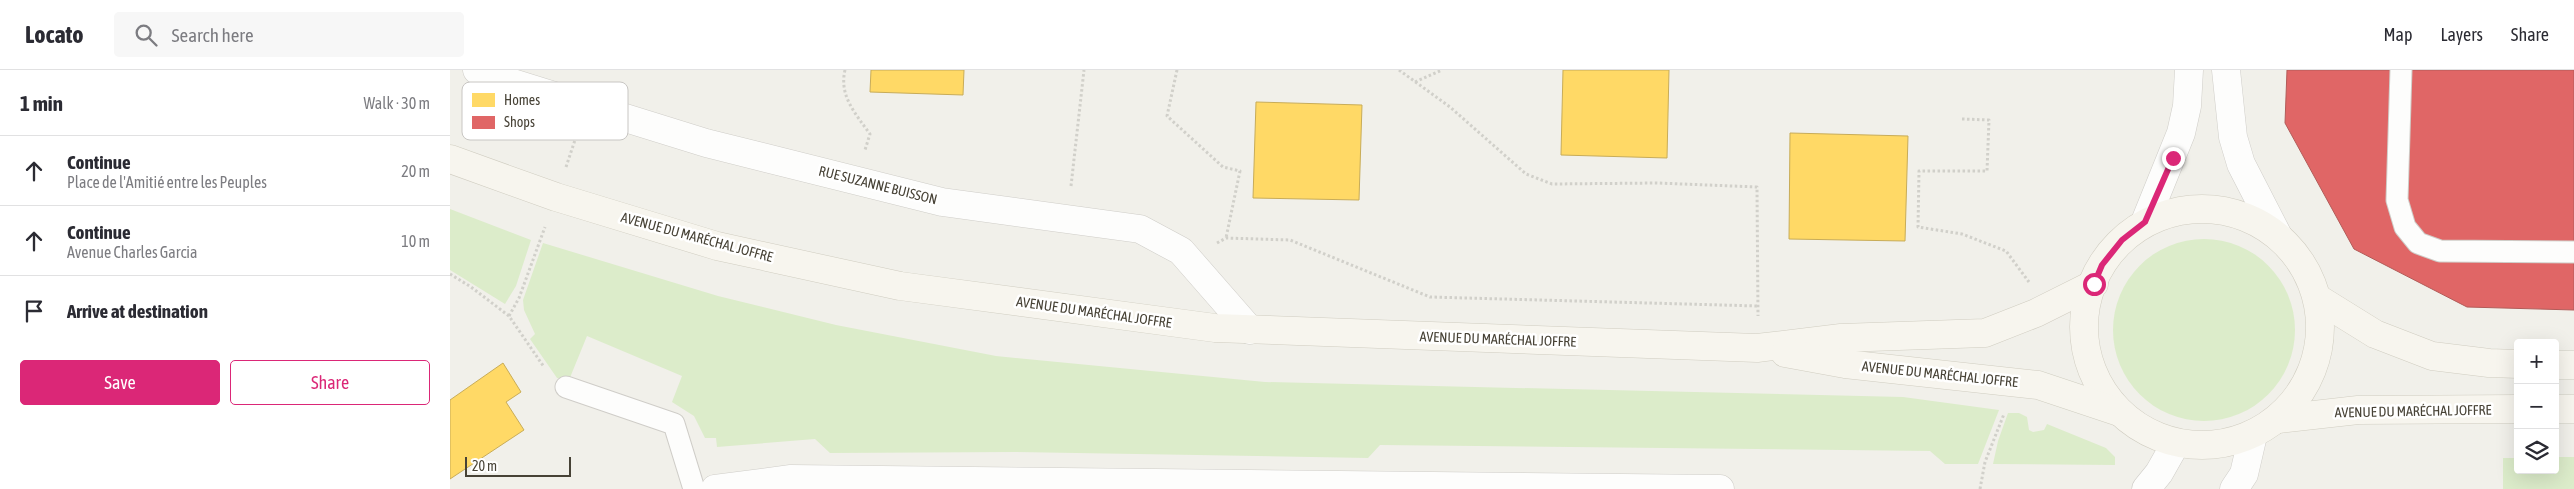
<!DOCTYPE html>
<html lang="en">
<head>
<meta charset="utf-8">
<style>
  :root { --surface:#fff; --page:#f7f7f7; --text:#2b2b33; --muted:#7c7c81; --line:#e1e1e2; --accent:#db2777 }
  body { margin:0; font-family:"Asap Condensed",sans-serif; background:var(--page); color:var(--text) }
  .controls { position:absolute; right:15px; bottom:15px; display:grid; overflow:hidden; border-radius:5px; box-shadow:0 5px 20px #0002 }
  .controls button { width:45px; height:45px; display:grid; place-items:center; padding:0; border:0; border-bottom:1px solid var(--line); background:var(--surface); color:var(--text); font:25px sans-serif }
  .scale { position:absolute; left:15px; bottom:12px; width:106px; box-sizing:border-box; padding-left:5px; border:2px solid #474236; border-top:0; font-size:14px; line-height:18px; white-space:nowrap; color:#474236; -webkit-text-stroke:4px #fff; paint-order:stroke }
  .stop { position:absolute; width:15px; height:15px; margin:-11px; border:4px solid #db2777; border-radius:50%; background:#fff }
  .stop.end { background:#db2777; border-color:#fff; box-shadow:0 1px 5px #0008 }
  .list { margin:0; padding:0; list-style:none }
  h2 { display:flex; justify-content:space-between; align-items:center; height:65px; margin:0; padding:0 20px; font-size:21px }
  h2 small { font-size:16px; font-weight:400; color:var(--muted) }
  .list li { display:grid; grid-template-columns:32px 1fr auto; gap:15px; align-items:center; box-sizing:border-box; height:70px; padding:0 20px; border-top:1px solid var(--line) }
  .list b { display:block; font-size:19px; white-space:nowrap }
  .list p { margin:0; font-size:16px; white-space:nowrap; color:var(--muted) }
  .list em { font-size:16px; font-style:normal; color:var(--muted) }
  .actions { display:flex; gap:10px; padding:15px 20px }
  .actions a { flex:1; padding:11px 0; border:1px solid var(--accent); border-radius:5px; text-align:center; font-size:18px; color:var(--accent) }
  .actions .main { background:var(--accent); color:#fff }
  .icon { flex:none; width:28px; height:28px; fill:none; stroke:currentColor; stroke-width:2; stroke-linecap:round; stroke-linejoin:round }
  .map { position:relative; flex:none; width:2124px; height:419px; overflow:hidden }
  header { display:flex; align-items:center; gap:30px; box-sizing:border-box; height:70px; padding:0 25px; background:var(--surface); border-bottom:1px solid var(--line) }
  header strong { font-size:24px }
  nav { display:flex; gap:28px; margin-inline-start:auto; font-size:18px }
  .search { width:350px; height:45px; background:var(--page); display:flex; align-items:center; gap:12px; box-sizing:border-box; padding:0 18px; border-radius:5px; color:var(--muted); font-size:19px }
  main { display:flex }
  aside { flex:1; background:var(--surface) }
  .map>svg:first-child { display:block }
  .green { fill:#dcecca }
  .homes { fill:#ffd966; stroke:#c8ac58 }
  .shops { fill:#e06666; stroke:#b25b58 }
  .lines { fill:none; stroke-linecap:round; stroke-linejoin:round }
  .lane-casing { stroke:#cfcdc8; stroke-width:23 }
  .street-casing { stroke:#cfcdc8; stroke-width:29 }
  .secondary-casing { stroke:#d0cdc1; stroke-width:29 }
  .path { stroke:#d1d0ca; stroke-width:3; stroke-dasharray:2.5 2.5; stroke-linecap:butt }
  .lane { stroke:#fdfdfc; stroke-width:21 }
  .street { stroke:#fdfdfc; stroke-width:28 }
  .secondary { stroke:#f7f5ee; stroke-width:28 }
  .route { stroke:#db2777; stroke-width:6 }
  .labels { text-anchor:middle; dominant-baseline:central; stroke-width:5; stroke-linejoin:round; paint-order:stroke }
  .street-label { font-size:14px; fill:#474236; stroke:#fff }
  .key { fill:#fff; stroke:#c8c6c3; stroke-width:1 }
  .key-label { font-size:14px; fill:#474236 }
</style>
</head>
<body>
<header>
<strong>Locato</strong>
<div class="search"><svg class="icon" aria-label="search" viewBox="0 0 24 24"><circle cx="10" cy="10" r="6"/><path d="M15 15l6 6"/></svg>Search here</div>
<nav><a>Map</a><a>Layers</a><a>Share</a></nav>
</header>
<main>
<aside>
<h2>1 min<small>Walk · 30 m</small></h2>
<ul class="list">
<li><svg class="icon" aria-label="ahead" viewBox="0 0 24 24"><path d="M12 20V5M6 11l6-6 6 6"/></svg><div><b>Continue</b><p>Place de l'Amitié entre les Peuples</p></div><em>20 m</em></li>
<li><svg class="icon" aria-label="ahead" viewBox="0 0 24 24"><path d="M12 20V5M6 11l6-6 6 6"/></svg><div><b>Continue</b><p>Avenue Charles Garcia</p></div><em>10 m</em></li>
<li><svg class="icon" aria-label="arrive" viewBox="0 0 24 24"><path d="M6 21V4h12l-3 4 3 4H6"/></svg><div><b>Arrive at destination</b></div></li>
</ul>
<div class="actions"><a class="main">Save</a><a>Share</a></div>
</aside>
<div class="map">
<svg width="2124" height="419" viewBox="0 0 2124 419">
  <rect width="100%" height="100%" fill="#f1f0ea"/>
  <g class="green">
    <polygon points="0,139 81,170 66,216 55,234 0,200"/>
    <circle cx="1754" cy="260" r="91"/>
    <polygon points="93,173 268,226 386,255 546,286 815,312 1453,327 1549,340 1528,394 1495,394 1480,381 930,375 918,388 566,382 380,383 365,369 267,377 266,368 255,368 244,346 222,332 232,306 137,266 119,310 107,308 80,269 85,264 74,240 73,230"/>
    <polygon points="1558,343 1569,343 1577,347 1579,360 1583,362 1594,360 1597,354 1656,378 1665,387 1665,395 1543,394 1548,371"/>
    <polygon points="2105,387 2124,387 2124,419 2053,419 2053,388 2068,388 2068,400 2105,400"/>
  </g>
  <g class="homes">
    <polygon points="421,0 514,0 513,25 420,22"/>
    <polygon points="1113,0 1219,0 1217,88 1111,85"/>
    <polygon points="806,32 912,35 909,130 803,128"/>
    <polygon points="1340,63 1458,66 1455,171 1339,169"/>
    <polygon points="53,293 71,322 56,332 74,360 0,409 0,330"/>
  </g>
  <polygon class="shops" points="1837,0 2124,0 2124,240 2017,237 1904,179 1835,53"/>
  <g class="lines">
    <defs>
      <g id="lane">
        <polyline points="1951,0 1947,130 1955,157 1968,173 1990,181 2124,182"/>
        <polyline points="116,317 224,354 244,419"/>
      </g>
      <g id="street">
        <polyline points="27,0 40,6 256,73 492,132 690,159 731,181 800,260"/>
        <polyline points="1776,0 1783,67 1791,94 1828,166"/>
        <polyline points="1695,152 1731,63 1737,36 1739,0"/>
        <polyline points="265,419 341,409 1270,419"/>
        <polyline points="1696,419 1709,403 1726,373"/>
        <polyline points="1784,419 1794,404 1803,365"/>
      </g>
      <g id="secondary">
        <polyline points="0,89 106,127 267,176 450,216 765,258 1307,278 1391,268 1535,263 1586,243 1644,214"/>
        <circle cx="1752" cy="257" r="118"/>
        <polyline points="1867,228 1925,264 1982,286 2039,293 2068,294"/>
        <polyline points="1335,283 1395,294 1588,315 1669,342"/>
        <polyline points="2105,295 2124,295"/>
        <polyline points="2105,339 2124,339"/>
        <polyline points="1828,349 1908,340 2068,339"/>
      </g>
    </defs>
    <use href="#lane" class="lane-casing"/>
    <use href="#street" class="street-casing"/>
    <use href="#secondary" class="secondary-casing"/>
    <g class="path">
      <path d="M395 0C389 26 405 43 420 64L415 80"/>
      <polyline points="727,0 717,46 773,97 790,101 776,168"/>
      <polyline points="949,0 1000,37 1076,104 1102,114 1207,113 1307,117 1308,246"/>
      <polyline points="965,12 992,0"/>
      <polyline points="1512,49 1539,50 1537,101 1469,101 1468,157 1512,164 1556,181 1579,212"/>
      <polyline points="116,97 126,67"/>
      <polyline points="621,116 634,0"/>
      <polyline points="767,173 776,168 840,170 980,227 1308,236"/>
      <polyline points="0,204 21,217 59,246 94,297"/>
      <polyline points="59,246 69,228 95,157"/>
      <polyline points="1530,419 1535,392 1554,344"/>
    </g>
    <use href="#lane" class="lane"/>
    <use href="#street" class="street"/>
    <use href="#secondary" class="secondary"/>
  </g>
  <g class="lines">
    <polyline class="route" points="1644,214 1652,195 1672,170 1695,152 1723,88"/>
  </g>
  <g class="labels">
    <g class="street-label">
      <text transform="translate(428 115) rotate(14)">RUE SUZANNE BUISSON</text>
      <text transform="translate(247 167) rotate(15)">AVENUE DU MARÉCHAL JOFFRE</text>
      <text transform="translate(644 242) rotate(8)">AVENUE DU MARÉCHAL JOFFRE</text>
      <text transform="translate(1048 269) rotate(2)">AVENUE DU MARÉCHAL JOFFRE</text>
      <text transform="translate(1490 304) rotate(6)">AVENUE DU MARÉCHAL JOFFRE</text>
      <text transform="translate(1963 341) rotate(-1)">AVENUE DU MARÉCHAL JOFFRE</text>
    </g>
  </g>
  <rect x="12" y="12" width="166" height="58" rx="8" class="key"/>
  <rect x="22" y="23" width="23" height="14" fill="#ffd966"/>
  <rect x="22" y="46" width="23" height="13" fill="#e06666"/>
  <g class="key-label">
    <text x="54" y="35">Homes</text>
    <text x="54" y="57">Shops</text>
  </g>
</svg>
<div class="controls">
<button>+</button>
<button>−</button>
<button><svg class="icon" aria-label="layers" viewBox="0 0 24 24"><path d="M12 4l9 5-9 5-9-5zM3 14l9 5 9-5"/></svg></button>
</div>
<div class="scale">20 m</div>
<div class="stop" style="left:1644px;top:214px"></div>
<div class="stop end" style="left:1723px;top:88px"></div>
</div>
</main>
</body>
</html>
